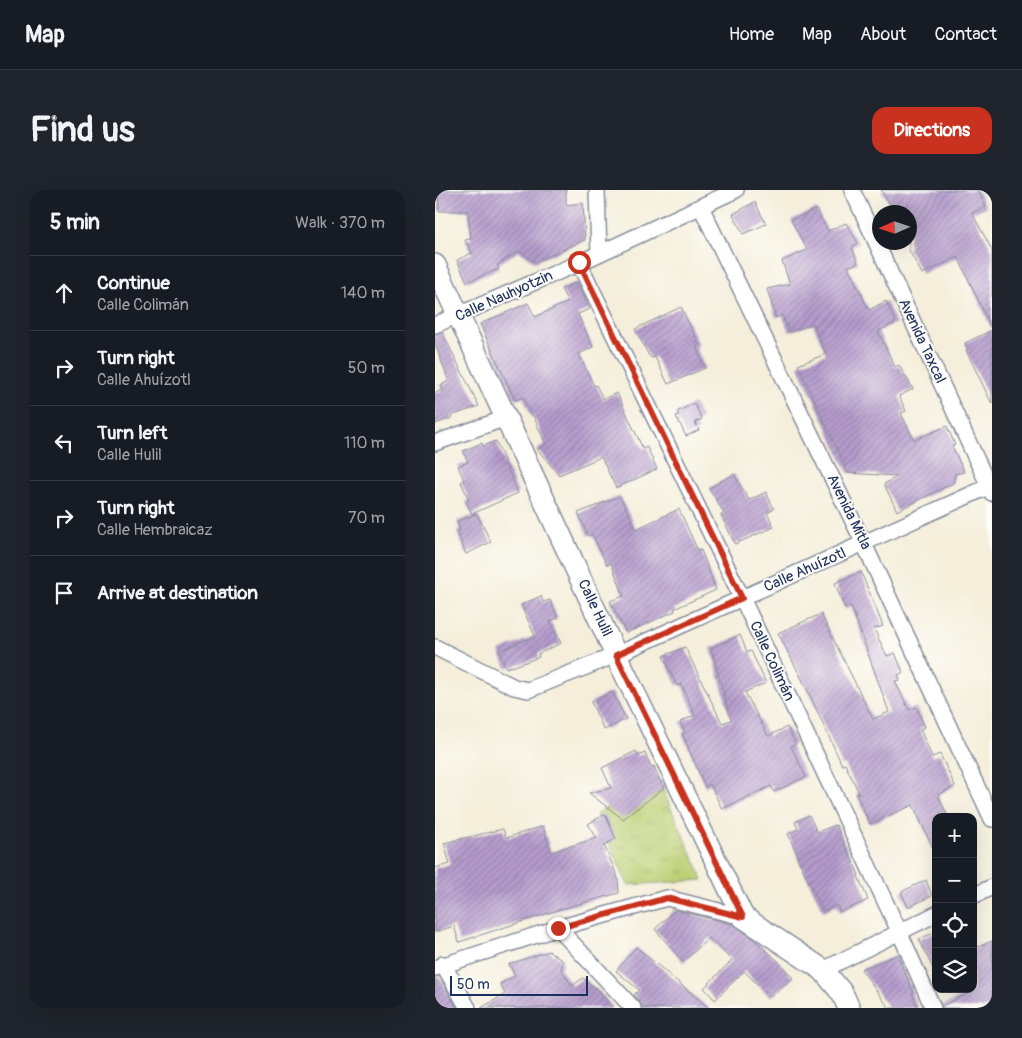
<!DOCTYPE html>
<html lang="en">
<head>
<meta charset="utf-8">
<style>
  :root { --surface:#171b24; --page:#20242c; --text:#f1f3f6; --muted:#9ea1a6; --line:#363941; --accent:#c8321e }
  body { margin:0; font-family:Pangolin,sans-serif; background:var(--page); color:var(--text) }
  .controls { position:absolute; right:15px; bottom:15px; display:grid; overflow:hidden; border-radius:10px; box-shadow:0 5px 20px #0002 }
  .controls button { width:45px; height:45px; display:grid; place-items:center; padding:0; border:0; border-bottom:1px solid var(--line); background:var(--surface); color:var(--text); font:25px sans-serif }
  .compass { position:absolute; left:437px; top:15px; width:45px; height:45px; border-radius:50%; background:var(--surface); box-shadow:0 5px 20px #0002; rotate:267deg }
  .scale { position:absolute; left:15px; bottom:12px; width:138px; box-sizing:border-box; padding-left:5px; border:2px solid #1b2f5e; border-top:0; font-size:14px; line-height:18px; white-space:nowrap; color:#1b2f5e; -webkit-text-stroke:4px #fdfcf7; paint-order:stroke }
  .stop { position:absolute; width:15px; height:15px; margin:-11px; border:4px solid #c8321e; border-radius:50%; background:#fff }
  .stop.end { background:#c8321e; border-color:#fff; box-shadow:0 1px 5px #0008 }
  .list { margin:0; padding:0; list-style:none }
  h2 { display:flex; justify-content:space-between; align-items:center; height:65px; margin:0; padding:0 20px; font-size:21px }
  h2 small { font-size:16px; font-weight:400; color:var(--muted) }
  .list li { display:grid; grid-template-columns:32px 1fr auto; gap:15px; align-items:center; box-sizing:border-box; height:75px; padding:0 20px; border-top:1px solid var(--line) }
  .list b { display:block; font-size:19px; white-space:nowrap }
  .list p { margin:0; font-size:16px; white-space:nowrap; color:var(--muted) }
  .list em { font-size:16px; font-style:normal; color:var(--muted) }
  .icon { flex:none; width:28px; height:28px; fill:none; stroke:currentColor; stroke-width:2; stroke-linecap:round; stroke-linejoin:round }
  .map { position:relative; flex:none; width:557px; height:818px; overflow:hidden; border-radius:15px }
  header { display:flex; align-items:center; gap:30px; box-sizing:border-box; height:70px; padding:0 25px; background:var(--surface); border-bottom:1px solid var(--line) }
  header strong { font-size:24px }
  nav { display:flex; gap:28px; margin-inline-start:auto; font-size:18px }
  .intro { display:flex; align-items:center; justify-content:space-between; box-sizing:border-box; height:120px; padding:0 30px }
  h1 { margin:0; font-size:35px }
  .button { padding:12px 22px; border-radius:15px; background:var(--accent); color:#fff; font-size:18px; font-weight:700 }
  main { display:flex; gap:30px; padding:0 30px }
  aside { flex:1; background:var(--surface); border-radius:15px; box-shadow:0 5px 20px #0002 }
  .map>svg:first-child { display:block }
  .park { fill:url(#park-tufts); stroke:#6c7f68 }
  .building { fill:url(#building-hatch) }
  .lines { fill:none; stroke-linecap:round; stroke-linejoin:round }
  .street-casing { stroke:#888e9c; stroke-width:18 }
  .secondary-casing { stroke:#888e9c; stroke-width:24 }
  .street { stroke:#fff; stroke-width:15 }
  .secondary { stroke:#fff; stroke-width:21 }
  .route { stroke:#c8321e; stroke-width:6 }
  .labels { text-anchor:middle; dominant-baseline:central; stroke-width:4; stroke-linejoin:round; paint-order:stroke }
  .street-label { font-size:15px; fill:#1b2f5e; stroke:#fdfcf7 }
</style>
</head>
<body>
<header>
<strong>Map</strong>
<nav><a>Home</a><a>Map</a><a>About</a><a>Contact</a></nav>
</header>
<div class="intro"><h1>Find us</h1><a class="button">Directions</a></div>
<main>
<aside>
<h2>5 min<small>Walk · 370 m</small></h2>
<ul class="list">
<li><svg class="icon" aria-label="ahead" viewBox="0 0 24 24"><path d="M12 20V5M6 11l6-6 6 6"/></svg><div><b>Continue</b><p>Calle Colimán</p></div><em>140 m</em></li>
<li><svg class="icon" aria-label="right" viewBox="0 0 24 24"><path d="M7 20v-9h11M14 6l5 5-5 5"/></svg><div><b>Turn right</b><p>Calle Ahuízotl</p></div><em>50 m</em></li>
<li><svg class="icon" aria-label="left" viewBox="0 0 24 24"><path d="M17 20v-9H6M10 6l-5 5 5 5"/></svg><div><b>Turn left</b><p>Calle Hulil</p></div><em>110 m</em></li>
<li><svg class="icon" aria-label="right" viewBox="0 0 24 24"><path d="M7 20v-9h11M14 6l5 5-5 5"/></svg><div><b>Turn right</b><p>Calle Hembraicaz</p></div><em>70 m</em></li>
<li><svg class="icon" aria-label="arrive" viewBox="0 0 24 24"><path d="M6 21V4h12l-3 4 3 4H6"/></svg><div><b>Arrive at destination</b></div></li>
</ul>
</aside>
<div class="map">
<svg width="557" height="818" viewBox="0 0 557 818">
  <defs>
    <pattern id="park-tufts" width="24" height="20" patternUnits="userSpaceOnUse" patternTransform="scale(1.25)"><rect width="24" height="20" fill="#bccf73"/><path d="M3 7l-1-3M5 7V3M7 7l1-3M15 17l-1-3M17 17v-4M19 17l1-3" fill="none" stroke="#a1b266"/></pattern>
    <pattern id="building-hatch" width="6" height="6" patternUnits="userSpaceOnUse" patternTransform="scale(1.25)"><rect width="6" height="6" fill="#b59bcc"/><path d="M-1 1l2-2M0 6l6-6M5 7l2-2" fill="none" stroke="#927fa9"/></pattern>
  </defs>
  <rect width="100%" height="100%" fill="#fdfcf7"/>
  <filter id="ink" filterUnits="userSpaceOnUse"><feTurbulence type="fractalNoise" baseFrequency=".02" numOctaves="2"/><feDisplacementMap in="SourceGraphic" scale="10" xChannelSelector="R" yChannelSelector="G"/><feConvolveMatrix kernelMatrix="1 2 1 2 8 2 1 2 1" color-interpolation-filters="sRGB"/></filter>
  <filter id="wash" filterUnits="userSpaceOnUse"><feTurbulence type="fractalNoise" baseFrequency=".0096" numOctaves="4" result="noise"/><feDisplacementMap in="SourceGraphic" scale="20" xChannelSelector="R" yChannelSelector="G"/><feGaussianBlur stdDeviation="1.12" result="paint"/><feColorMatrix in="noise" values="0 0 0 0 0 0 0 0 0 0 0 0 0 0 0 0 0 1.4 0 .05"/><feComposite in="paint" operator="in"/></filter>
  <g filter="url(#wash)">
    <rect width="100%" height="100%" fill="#f4eeda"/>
    <polygon class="park" points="222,587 268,690 193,695 161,624"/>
    <g id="blocks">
      <g class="building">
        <polygon points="3,0 131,0 131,15 148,13 150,50 100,72 84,61 62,75 64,79 32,92 22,70 37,63 30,50 36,49 33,21 4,21"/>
        <polygon points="446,0 543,0 551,17 537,23 557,60 557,214 531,160 533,160 530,153 557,140 523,67 487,84 474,60 474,14 459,21"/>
        <polygon points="320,12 331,34 308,44 298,24"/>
        <polygon points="381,19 393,41 411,33 423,53 417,57 423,73 413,77 434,120 451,111 461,133 443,141 460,177 464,175 478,199 464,206 471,221 466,223 479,250 512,236 520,255 517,256 529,282 520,284 518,293 462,321 449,294 463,286 413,283 363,175 391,164 378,134 354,142 347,125 341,128 332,99 355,94 347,71 372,60 356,30"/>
        <polygon points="142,92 155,119 143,124 144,127 158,157 144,164 159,196 161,195 168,209 182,203 208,259 212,257 222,279 181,298 166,267 124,285 102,259 111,255 98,225 96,226 88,207 80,210 45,134 93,113 100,127 133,112 126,99"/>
        <polygon points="246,117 261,148 264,155 261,157 270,178 233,194 220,167 217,168 214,166 200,139"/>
        <polygon points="7,142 44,216 16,226 17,228 0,234 0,203 8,200 6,195 14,191 0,154 0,144"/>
        <polygon points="259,213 267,229 260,232 264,240 251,246 241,226 244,225 242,222"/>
        <polygon points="61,251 83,303 37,324 31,312 34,310 26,292 29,290 23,276 33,272 28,261 47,253 48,256"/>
        <polygon points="299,284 314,310 331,302 339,319 332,323 339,337 300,354 286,325 289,323 274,298"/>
        <polygon points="185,306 201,339 244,319 263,361 266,360 281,400 239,419 240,421 191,443 175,411 189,406 176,373 172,375 157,344 153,346 143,323"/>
        <polygon points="42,324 56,352 31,364 22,342 25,341 22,331"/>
        <polygon points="426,382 448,436 439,439 452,466 460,463 468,482 463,485 465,490 460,491 474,520 481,517 490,537 485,539 497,567 505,564 520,596 503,605 513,627 501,627 501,665 478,615 435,634 421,604 424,603 410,574 407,575 371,497 343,443 386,424 438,529 454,522 416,416 410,419 400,393"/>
        <polygon points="106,406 108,412 115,410 123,428 115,431 126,453 103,464 104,467 77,477 77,476 71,478 64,461 100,446 86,415"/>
        <polygon points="305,445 312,462 316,461 331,493 310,502 333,546 352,537 361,554 356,556 371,587 339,602 336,596 287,619 275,594 270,597 247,543 250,542 245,532 260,525 246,494 242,496 228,466 250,457 287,533 296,530 276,458"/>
        <polygon points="177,502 191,529 169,540 156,512"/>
        <polygon points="201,561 203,566 210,563 216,577 219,576 224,589 230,597 188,629 154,603 176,598 167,578"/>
        <polygon points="170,624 181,649 169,655 183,688 184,703 129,718 24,752 19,736 0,742 0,678 15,674 9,653 68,639 71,648 108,636 116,662 162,648 153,634"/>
        <polygon points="374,625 382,642 401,635 424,685 423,686 433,710 405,722 402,715 388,721 362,667 363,666 353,644 363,639 360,632"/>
        <polygon points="491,690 497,706 473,717 466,702"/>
        <polygon points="240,720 298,734 316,747 343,771 358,788 335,807 309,781 280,810 269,798 297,770 274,748 248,772 220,739"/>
        <polygon points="501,742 501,785 484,749"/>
        <polygon points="557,751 557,818 507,818 507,816 538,801 538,759"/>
        <polygon points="201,757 274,818 207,818 205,812 199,805 204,800 181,781"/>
        <polygon points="114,761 128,771 126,779 137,796 148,788 165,802 178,818 46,818 70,804 65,794 80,786 74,774"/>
        <polygon points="462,765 479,803 477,804 483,818 454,818 426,779"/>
        <polygon points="4,786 22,818 0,818 0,787"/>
      </g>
    </g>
  </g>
  <g filter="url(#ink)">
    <use href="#blocks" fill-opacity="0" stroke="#888e9c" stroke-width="1"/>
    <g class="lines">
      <defs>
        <g id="street">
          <polyline points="162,0 164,63"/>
          <polyline points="417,0 557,303"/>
          <polyline points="266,17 429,354 557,629"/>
          <polyline points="144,73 307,408 464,741 498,818"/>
          <polyline points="0,135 144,73 301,0"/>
          <polyline points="0,253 71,228"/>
          <polyline points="0,457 79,497 93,500 181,465 557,295"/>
          <polyline points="538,706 557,697"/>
          <polyline points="123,738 198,818"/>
          <polyline points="8,774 33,818"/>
          <polyline points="0,778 123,738 232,708 308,727"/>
          <polyline points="388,780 501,724"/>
        </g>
        <polyline id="secondary" points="0,75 181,465 308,727 388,780 407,803 414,818"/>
      </defs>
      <use href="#street" class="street-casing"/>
      <use href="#secondary" class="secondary-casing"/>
      <use href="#street" class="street"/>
      <use href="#secondary" class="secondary"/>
    </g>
  </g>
  <g class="lines" filter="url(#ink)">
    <polyline class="route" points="123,738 232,708 308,727 181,465 307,408 144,72"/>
  </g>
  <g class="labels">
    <g class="street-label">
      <text transform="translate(69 106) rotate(-24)">Calle Nauhyotzin</text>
      <text transform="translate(487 151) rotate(65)">Avenida Taxcal</text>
      <text transform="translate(414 322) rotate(64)">Avenida Mitla</text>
      <text transform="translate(370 380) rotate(-24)">Calle Ahuízotl</text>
      <text transform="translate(160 418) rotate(65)">Calle Hulil</text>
      <text transform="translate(337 471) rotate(65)">Calle Colimán</text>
    </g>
  </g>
</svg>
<div class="controls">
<button>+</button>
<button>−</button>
<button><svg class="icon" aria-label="locate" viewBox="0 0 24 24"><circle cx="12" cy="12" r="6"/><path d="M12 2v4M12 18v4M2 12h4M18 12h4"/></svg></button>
<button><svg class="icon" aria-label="layers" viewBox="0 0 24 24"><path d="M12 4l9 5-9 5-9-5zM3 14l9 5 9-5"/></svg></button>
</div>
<svg class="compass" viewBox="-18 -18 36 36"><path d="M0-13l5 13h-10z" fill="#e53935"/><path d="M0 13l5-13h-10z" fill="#9ea1a6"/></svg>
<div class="scale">50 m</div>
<div class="stop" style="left:144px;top:72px"></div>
<div class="stop end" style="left:123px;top:738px"></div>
</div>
</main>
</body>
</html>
